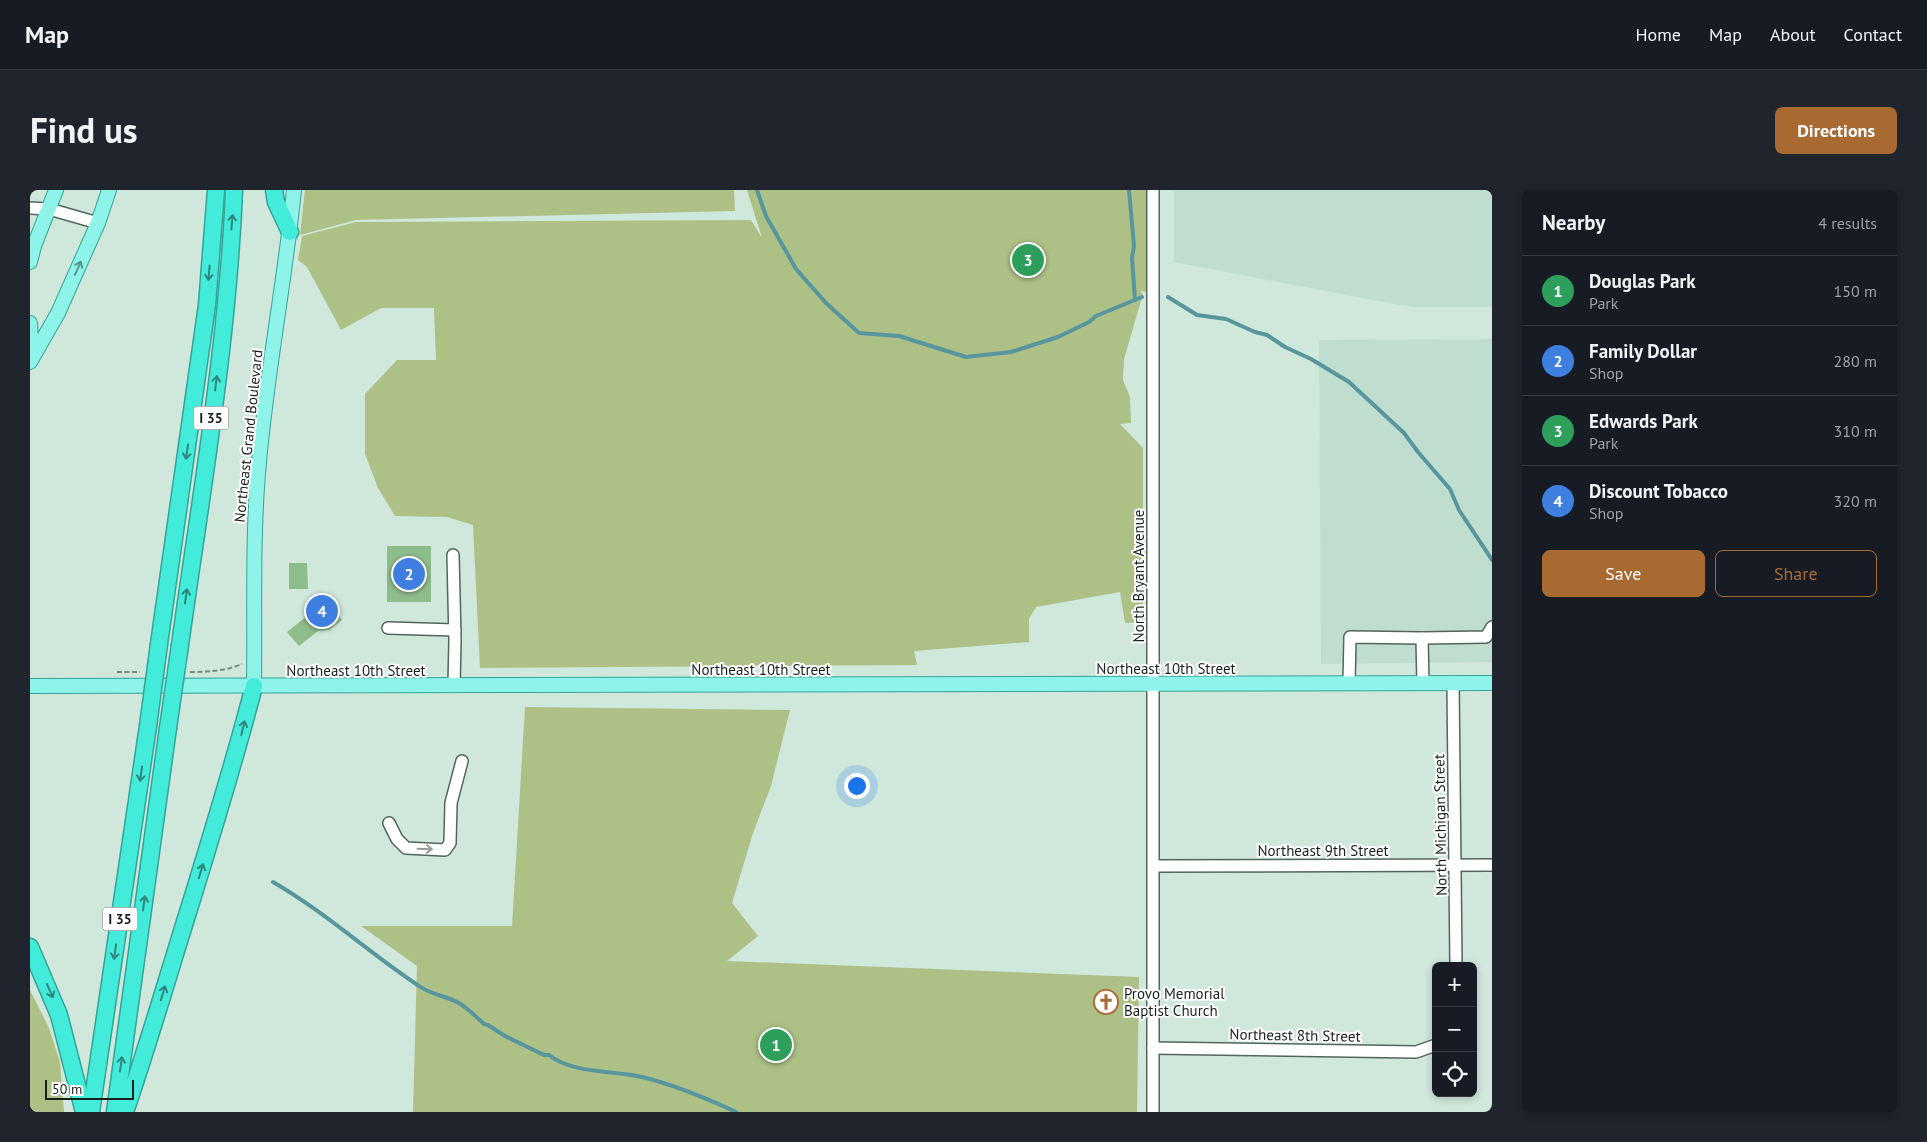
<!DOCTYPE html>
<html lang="en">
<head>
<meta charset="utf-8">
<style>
  :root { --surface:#171b24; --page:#20242c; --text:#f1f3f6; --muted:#9ea1a6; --line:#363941; --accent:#a96a31 }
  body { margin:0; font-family:"PT Sans",sans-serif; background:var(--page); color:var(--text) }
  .controls { position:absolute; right:15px; bottom:15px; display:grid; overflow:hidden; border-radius:8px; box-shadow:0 2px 8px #0003 }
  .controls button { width:45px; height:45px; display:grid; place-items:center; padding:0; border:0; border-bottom:1px solid var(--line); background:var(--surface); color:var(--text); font:25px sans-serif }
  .scale { position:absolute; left:15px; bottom:12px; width:89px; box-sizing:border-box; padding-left:5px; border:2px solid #18201c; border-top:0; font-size:14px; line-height:18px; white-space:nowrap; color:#18201c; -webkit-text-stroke:4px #fff; paint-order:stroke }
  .you { position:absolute; left:826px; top:595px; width:18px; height:18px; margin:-12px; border:4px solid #fff; border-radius:50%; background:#1a73e8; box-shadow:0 0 0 8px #1a73e833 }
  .badge { display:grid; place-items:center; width:32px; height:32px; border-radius:50%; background:var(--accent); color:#fff; font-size:16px; font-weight:700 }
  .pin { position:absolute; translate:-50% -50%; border:2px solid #fff; box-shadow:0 1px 5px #0006 }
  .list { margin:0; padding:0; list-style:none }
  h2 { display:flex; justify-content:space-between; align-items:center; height:65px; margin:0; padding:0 20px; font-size:21px }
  h2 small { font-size:16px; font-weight:400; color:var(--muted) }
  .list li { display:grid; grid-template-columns:32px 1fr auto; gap:15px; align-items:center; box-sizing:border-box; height:70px; padding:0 20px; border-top:1px solid var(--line) }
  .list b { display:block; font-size:19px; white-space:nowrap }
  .list p { margin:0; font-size:16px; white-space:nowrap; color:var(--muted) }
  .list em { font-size:16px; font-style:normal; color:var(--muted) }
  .actions { display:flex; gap:10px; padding:15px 20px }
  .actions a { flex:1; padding:11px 0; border:1px solid var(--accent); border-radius:8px; text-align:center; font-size:18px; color:var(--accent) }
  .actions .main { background:var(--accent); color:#fff }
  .icon { flex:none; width:28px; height:28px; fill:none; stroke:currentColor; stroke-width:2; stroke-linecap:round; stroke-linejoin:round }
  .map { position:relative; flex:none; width:1462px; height:922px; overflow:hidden; border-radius:8px }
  header { display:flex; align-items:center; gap:30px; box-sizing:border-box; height:70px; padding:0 25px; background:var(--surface); border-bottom:1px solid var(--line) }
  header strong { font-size:24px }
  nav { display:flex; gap:28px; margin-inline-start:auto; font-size:18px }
  .intro { display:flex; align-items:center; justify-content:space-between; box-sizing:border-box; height:120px; padding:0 30px }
  h1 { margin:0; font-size:35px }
  .button { padding:12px 22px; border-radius:8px; background:var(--accent); color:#fff; font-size:18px; font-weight:700 }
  main { display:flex; gap:30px; padding:0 30px }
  aside { flex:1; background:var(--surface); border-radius:8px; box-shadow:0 2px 8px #0003 }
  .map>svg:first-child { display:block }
  .built { fill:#bfdecf }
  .green { fill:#adc086 }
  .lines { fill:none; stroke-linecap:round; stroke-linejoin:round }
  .stream { stroke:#58969e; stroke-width:4 }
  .building { fill:#8ebd8c }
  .minor-casing { stroke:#52665c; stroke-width:14 }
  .major-casing { stroke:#34a498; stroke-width:16 }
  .highway-casing { stroke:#34a498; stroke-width:19 }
  .path { stroke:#798982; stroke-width:2; stroke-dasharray:5 2.5; stroke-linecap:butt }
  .minor { stroke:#fff; stroke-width:11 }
  .major { stroke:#8ef3e9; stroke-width:14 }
  .highway { stroke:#43ebdb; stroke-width:16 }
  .highway-bridge-casing { stroke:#34a498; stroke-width:19; stroke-linecap:butt }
  .highway-bridge { stroke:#43ebdb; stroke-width:16 }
  .oneway { stroke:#2e867c }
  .oneway2 { stroke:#59948d }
  .oneway3 { stroke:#979b99 }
  .labels { text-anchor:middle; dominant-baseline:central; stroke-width:4; stroke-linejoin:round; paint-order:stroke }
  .shield { fill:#fff; stroke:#5d6360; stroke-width:1 }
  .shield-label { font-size:14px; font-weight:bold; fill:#18201c }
  .street-label { font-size:15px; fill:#18201c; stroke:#fff }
  .poi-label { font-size:15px; fill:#18201c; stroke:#fff; text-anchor:start }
</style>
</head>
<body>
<header>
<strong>Map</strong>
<nav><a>Home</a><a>Map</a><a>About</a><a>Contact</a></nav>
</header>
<div class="intro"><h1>Find us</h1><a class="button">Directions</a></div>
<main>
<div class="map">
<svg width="1462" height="922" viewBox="0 0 1462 922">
  <rect width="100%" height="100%" fill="#d0e7dc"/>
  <g class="built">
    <polygon points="1144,0 1462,0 1462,117 1385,117 1369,115 1144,72"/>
    <polygon points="1462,149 1462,472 1291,474 1289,150"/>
  </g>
  <g class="green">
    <polygon points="275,0 704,0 705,21 326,30 270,45"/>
    <polygon points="717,0 1116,0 1117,102 1110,101 1113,104 1094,169 1093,190 1100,207 1101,233 1090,234 1113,258 1113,432 1095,433 1090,402 1006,417 999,429 999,452 884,461 887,475 450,478 443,335 417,327 365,326 348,298 335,264 335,204 367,170 406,170 404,118 351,118 311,140 277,77 268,70 272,46 326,32 721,30 732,48"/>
    <polygon points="495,517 760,520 741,596 723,643 702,713 728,746 697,771 1109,787 1107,922 383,922 387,776 331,736 482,736"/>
    <polygon points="0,800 19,838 30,872 34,922 0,922"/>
  </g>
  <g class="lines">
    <g class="stream">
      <polyline points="727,0 736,26 766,79 796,113 829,143 869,146 936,167 981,162 1028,147 1059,132 1066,126 1112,107"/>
      <polyline points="1099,0 1104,56 1102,68 1105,110"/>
      <polyline points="1138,107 1167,125 1196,129 1225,142 1237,145 1255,157 1281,169 1319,192 1374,243 1388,262 1420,299 1429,320 1462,370"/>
      <path d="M243 692C295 722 339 763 389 796 400 804 415 806 427 812 437 817 446 827 454 834L458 835 475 846 514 865H519C542 884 584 880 612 887 645 895 676 908 706 922"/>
    </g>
  </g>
  <g class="building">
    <rect x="357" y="356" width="44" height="56"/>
    <polygon points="259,373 277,373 278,399 259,399"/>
    <polygon points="293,406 312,430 299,440 288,441 269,456 257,442 277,426 281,416"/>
  </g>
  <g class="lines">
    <defs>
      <g id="minor">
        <polyline points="1123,0 1123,922"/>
        <polyline points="0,18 19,19 68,33"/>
        <polyline points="423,365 425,450 424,496"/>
        <polyline points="358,438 425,440"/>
        <polyline points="1392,448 1456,447 1462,437"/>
        <polyline points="1423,493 1426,776"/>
        <polyline points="1319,494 1320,447 1392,448 1393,494"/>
        <polyline points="359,633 367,649 376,658 415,660 420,653 421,613 432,571"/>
        <polyline points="1124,676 1462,675"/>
        <polyline points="1123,858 1386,862 1406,855"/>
      </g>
      <g id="major">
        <polyline points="0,72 4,56 26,0"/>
        <polyline points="0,133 2,167"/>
        <polyline points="0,172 28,123 68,33 79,0"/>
        <polyline points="0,496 1462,493"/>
        <path d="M224 496C225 421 222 347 229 272 237 181 255 91 264 0"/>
      </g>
      <g id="highway">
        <polyline points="244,0 246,12 260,42"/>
        <polyline points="129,454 177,115 186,0"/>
        <path d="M150 455C171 304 198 152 204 0"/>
        <polyline points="0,757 29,825 54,922"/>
        <polyline points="61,922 118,536"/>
        <polyline points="85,922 138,538"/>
        <path d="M95 922C115 864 132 806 150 748 176 664 202 581 224 496"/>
      </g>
    </defs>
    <use href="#minor" class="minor-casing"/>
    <use href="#major" class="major-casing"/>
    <use href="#highway" class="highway-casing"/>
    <g class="path">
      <polyline points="87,482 110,482"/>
      <path d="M160 482C176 482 196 481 212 474"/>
    </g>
    <use href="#minor" class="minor"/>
    <use href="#major" class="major"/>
    <use href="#highway" class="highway"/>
    <defs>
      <g id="highway-bridge">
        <polyline points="118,536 129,454"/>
        <polyline points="138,538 150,455"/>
      </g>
    </defs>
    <use href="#highway-bridge" class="highway-bridge-casing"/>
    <use href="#highway-bridge" class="highway-bridge"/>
  </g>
  <defs><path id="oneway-shaft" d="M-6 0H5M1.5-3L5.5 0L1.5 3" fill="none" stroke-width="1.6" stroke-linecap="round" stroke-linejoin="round" transform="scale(1.25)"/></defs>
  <g class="oneway">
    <use href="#oneway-shaft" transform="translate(202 32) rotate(-85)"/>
    <use href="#oneway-shaft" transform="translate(179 83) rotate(95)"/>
    <use href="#oneway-shaft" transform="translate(186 193) rotate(-83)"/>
    <use href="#oneway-shaft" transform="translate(157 262) rotate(98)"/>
    <use href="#oneway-shaft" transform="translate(156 406) rotate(-82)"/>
    <use href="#oneway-shaft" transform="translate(213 538) rotate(-76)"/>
    <use href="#oneway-shaft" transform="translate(111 584) rotate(98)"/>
    <use href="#oneway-shaft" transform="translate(171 681) rotate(-73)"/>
    <use href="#oneway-shaft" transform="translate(114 713) rotate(-82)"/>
    <use href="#oneway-shaft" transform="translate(85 762) rotate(98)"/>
    <use href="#oneway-shaft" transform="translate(20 801) rotate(66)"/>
    <use href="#oneway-shaft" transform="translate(133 803) rotate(-73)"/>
    <use href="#oneway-shaft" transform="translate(91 874) rotate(-82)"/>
  </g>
  <use class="oneway2" href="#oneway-shaft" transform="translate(48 78) rotate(-66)"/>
  <use class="oneway3" href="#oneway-shaft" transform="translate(395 659) rotate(2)"/>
  <defs>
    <symbol id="church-ring" viewBox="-11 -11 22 22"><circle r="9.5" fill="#fff" stroke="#a96a31" stroke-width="1.5"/><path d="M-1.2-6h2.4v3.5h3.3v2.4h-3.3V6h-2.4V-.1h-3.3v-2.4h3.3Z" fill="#a96a31"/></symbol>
  </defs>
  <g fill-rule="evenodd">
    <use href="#church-ring" x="1062" y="798" width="28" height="28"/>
  </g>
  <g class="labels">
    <g class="shield">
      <rect x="163.5" y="216.5" width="35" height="23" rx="4"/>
      <rect x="72.5" y="717.5" width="35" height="23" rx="4"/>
    </g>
    <g class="shield-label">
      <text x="181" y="228">I 35</text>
      <text x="90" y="729">I 35</text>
    </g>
    <g class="street-label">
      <text transform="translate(218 246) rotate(-84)">Northeast Grand Boulevard</text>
      <text transform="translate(1108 386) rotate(-90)">North Bryant Avenue</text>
      <text x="1136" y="478">Northeast 10th Street</text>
      <text x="731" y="479">Northeast 10th Street</text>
      <text x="326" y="480">Northeast 10th Street</text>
      <text transform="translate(1410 635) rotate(-91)">North Michigan Street</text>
      <text x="1293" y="660">Northeast 9th Street</text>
      <text transform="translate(1265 845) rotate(1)">Northeast 8th Street</text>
    </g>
    <g class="poi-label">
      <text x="1094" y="803">Provo Memorial<tspan x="1094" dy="17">Baptist Church</tspan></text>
    </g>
  </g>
</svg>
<div class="controls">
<button>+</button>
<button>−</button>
<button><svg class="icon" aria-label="locate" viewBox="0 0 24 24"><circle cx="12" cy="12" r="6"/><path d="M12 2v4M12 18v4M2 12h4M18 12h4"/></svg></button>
</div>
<div class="scale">50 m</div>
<div class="you"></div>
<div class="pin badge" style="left:746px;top:855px;background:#2e9e5b">1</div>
<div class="pin badge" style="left:379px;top:384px;background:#3f7fe0">2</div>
<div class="pin badge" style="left:998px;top:70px;background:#2e9e5b">3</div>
<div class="pin badge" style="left:292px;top:421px;background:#3f7fe0">4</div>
</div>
<aside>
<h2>Nearby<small>4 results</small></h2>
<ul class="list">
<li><span class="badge" style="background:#2e9e5b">1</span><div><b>Douglas Park</b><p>Park</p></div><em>150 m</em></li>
<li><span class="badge" style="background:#3f7fe0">2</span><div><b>Family Dollar</b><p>Shop</p></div><em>280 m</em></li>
<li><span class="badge" style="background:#2e9e5b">3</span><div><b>Edwards Park</b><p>Park</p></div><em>310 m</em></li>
<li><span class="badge" style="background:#3f7fe0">4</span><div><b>Discount Tobacco</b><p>Shop</p></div><em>320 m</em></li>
</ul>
<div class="actions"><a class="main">Save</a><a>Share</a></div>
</aside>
</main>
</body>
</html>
